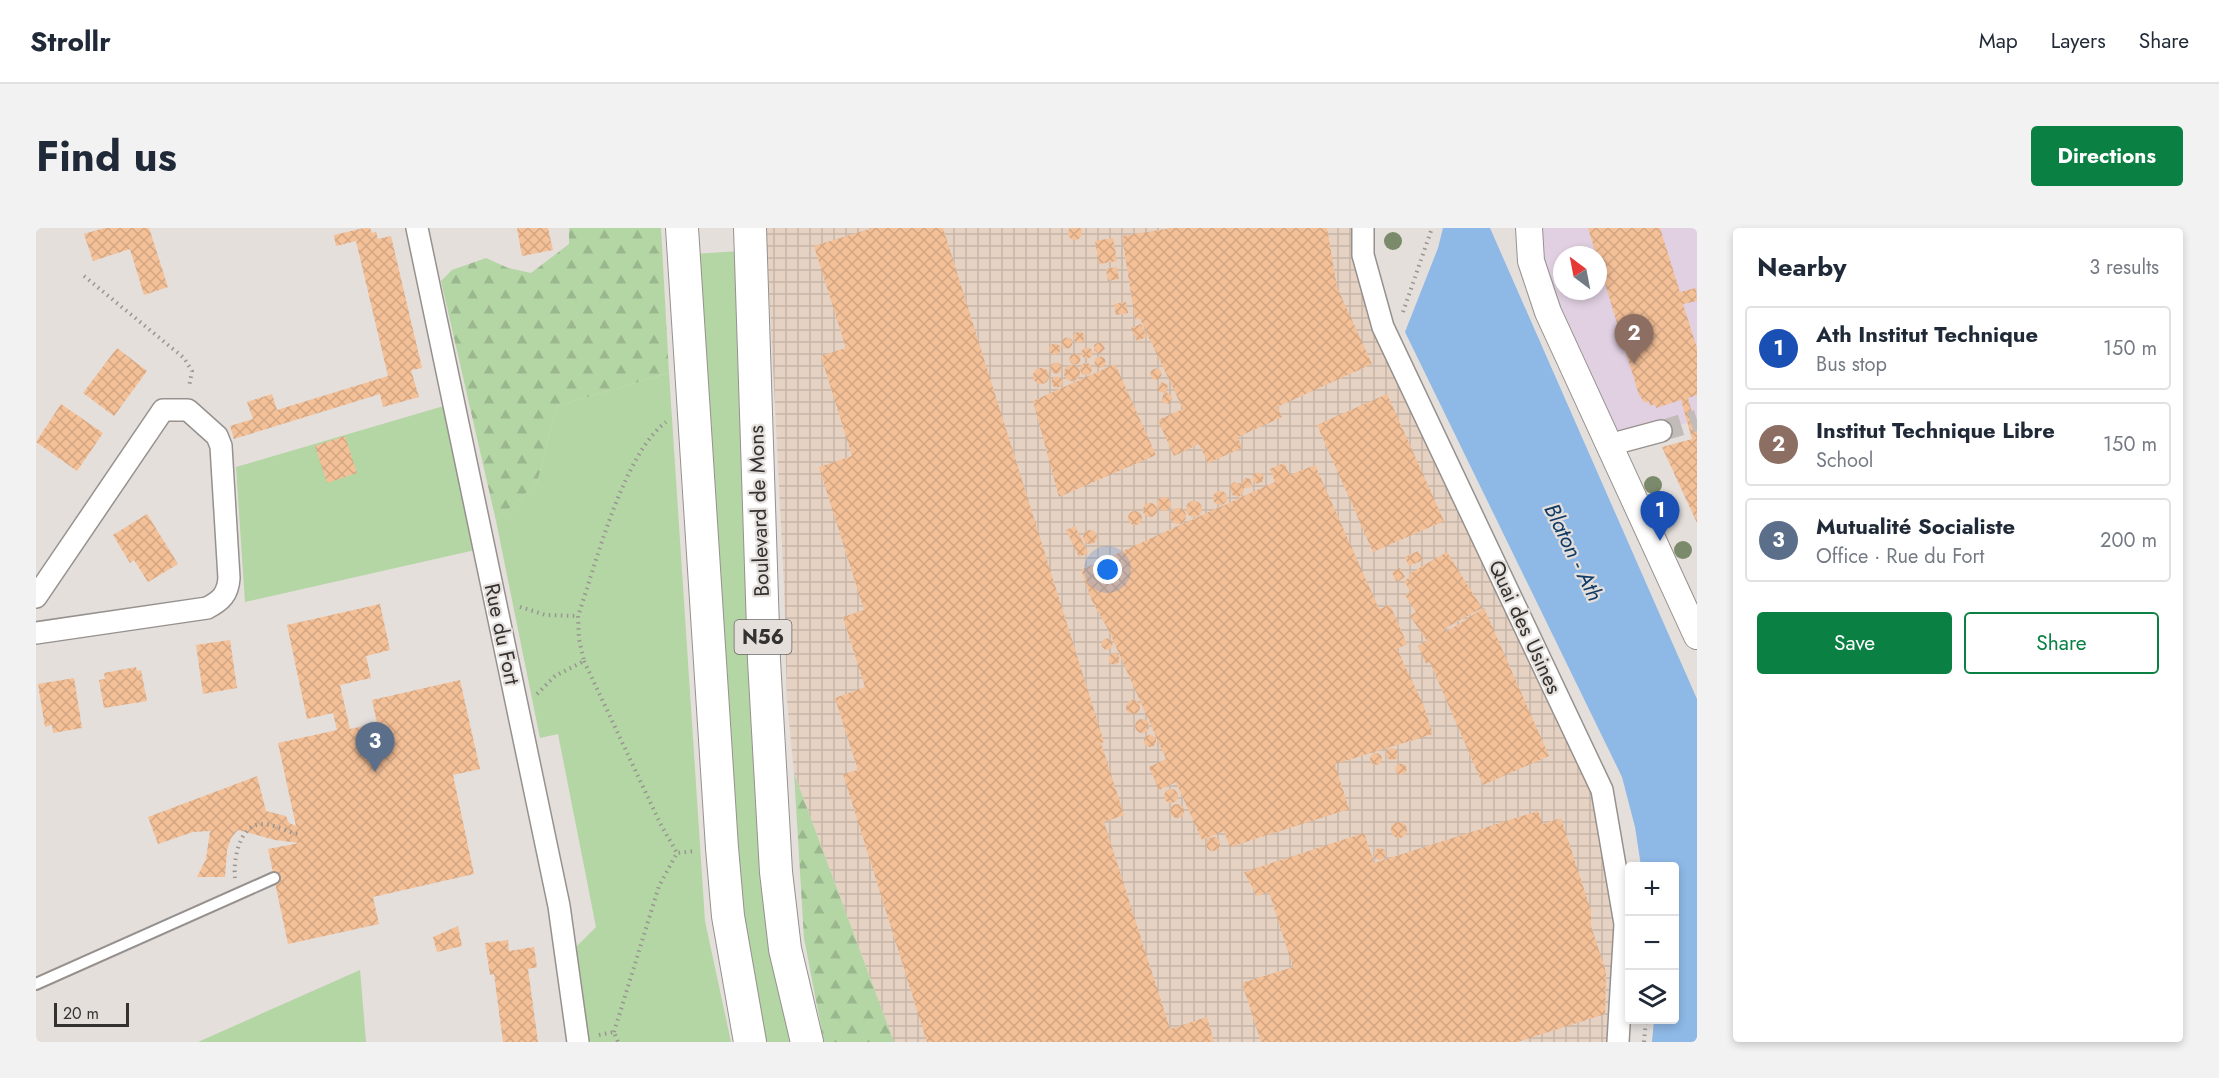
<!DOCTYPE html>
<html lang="en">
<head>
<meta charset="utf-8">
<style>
  :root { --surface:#fff; --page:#f2f2f3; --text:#1f2937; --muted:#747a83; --line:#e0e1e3; --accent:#0b8043 }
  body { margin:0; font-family:Jost,sans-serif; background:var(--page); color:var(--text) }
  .controls { position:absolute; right:18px; bottom:18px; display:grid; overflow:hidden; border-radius:6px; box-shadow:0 3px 9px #0003 }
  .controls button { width:54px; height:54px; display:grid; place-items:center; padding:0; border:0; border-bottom:2px solid var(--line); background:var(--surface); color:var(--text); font:30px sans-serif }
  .compass { position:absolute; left:1517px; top:18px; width:54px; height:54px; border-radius:50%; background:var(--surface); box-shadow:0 3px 9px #0003; rotate:328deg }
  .scale { position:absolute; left:18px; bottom:15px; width:75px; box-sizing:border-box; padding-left:6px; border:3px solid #343231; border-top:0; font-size:16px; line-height:21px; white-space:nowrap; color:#343231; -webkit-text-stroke:4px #e4dfdb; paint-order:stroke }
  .you { position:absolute; left:1072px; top:342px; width:21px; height:21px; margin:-15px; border:4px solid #fff; border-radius:50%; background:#1a73e8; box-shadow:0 0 0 9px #1a73e833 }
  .badge { display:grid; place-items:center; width:39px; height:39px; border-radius:50%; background:var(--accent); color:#fff; font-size:20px; font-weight:700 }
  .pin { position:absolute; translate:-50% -50px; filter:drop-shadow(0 2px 3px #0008) }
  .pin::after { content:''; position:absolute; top:32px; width:21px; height:18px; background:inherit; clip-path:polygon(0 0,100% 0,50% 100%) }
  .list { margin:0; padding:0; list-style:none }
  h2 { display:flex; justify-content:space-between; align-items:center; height:78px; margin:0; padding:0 24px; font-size:26px }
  h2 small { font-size:20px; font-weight:400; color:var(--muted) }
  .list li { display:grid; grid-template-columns:39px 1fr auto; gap:18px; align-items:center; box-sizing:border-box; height:84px; margin:0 12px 12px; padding:0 12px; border:2px solid var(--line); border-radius:6px }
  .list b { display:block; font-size:22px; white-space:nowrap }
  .list p { margin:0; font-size:20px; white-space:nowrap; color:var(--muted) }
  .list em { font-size:20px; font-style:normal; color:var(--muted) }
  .actions { display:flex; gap:12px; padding:18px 24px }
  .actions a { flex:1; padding:14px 0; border:2px solid var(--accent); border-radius:6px; text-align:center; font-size:21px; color:var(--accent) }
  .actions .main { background:var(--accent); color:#fff }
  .icon { flex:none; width:33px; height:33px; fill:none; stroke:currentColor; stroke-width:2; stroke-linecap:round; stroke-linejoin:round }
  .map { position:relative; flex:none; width:1661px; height:814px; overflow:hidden; border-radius:6px }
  header { display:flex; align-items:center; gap:36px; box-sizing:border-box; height:84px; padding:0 30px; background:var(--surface); border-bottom:2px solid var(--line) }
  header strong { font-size:28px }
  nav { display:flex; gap:33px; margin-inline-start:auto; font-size:21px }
  .intro { display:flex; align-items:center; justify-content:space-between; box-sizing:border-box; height:144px; padding:0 36px }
  h1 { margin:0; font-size:42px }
  .button { padding:15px 27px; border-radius:6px; background:var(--accent); color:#fff; font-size:21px; font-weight:700 }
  main { display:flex; gap:36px; padding:0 36px }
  aside { flex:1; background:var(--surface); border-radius:6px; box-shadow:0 3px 9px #0003 }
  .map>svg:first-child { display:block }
  .industrial { fill:url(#industrial-grid) }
  .education { fill:#e1d0e1; fill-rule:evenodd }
  .green { fill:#b4d5a4 }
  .forest { fill:url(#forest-firs) }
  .water { fill:#8eb8e6 }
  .building { fill:url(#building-cross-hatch) }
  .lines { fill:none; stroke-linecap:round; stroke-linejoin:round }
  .minor-tunnel { stroke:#c1bcb9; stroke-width:21; stroke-dasharray:21 10; stroke-linecap:butt }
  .service-casing { stroke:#96918e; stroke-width:14 }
  .minor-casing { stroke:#96918e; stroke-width:24 }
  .tertiary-casing { stroke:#96918e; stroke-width:28 }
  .primary-casing { stroke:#96918e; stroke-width:34 }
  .path { stroke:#999592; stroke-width:4; stroke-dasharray:1.5 4.5; stroke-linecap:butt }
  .service { stroke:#fff; stroke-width:10 }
  .minor { stroke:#fff; stroke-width:21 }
  .tertiary { stroke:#fff; stroke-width:26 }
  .primary { stroke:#fff; stroke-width:32 }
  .tree { fill:#7b8a6b }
  .labels { text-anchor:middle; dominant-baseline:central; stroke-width:4.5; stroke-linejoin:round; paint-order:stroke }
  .shield { fill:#e4dfdb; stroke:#696664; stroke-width:1.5 }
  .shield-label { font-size:20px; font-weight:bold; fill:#343231 }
  .street-label { font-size:21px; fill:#343231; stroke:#e4dfdb }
  .water-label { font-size:22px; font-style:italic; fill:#103c67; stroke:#e4dfdb }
</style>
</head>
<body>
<header>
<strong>Strollr</strong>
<nav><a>Map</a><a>Layers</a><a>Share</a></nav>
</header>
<div class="intro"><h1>Find us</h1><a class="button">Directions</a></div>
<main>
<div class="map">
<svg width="1661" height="814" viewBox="0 0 1661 814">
  <defs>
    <pattern id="industrial-grid" width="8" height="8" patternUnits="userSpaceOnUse" patternTransform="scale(1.5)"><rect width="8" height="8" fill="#e6d2c3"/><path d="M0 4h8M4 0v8" fill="none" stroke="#c6b5a8"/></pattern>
    <pattern id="forest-firs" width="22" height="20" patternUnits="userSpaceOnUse" patternTransform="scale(1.5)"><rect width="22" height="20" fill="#b4d5a4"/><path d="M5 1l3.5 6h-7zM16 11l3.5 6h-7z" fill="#9bb78e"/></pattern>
    <pattern id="building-cross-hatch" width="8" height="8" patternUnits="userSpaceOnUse" patternTransform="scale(1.5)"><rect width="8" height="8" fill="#f4c098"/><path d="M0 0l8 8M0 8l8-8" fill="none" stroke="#d2a583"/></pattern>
  </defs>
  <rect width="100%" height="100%" fill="#e4dfdb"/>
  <polygon class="industrial" points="730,0 1327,0 1333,56 1566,562 1577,632 1582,814 858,814 758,545 751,473 748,358"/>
  <path class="education" d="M1493 0H1661V192L1573 217ZM1526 27H1562V63H1526Z"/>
  <g class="green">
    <polygon points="704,23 760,814 726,814 709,727 658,26"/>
    <polygon points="633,145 669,693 695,814 542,814 530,729 560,699 522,506 504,510 460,293 501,255 521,178"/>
    <polygon points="418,175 448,320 209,374 200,239"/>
    <polygon points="324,742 330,814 162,814"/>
  </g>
  <g class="forest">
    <polygon points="533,0 625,0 633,145 521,178 501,255 460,293 405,53 416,42 450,30 472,40 495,45 533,16"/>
    <polygon points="758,545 858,814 788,814 768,710"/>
  </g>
  <polygon class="water" points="1407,0 1454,0 1661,471 1661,814 1616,814 1618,792 1638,792 1638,638 1605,638 1599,599 1586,549 1369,104 1402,20"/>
  <g class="building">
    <circle cx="1039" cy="5" r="7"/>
    <polygon points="68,0 113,0 132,59 108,67 94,21 57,33 48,6"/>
    <polygon points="328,0 334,0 336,5 340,4 342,11 355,8 386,140 375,142 383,169 347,179 344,166 198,211 194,198 217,191 211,174 236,166 241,182 352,148 320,13 300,18 298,7"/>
    <polygon points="481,0 512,0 517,22 486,28"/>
    <polygon points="837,0 907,0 1068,514 1065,515 1088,587 1068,594 1134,801 1171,789 1178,814 891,814 807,546 822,542 799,470 829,459 807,389 828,382 783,239 816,228 785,128 810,120 778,18"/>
    <polygon points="1137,0 1291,0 1301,59 1336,136 1241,179 1246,189 1202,209 1206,220 1172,235 1163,216 1138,228 1122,192 1147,181 1104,91 1099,91 1086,8"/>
    <polygon points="1552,0 1624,0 1644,64 1660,60 1661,73 1647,76 1661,120 1661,167 1652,170 1661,202 1661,295 1626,219 1656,211 1645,172 1620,180 1619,176 1614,178 1613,173 1609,175 1603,167"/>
    <polygon points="1077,10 1081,33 1063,36 1059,13"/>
    <polygon points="1081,39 1083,51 1072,53 1070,41"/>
    <polygon points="1090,74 1092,85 1080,87 1078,76"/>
    <polygon points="1105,96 1111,109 1101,113 1095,100"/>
    <circle cx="1043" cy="109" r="5.5"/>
    <circle cx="1031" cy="115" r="5.5"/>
    <polygon points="1063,114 1066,115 1069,121 1063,126 1058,122 1058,117"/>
    <circle cx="1019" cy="121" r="5.5"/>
    <circle cx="1051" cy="125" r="5.5"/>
    <polygon points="81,120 111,143 78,188 47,165"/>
    <circle cx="1039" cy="131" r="5.5"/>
    <circle cx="1064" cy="134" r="5.5"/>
    <circle cx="1020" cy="140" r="5.5"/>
    <circle cx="1050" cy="141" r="6"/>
    <polygon points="1079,136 1120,227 1023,269 997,173"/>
    <circle cx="1036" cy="145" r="8"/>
    <circle cx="1005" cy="148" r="8"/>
    <circle cx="1120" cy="146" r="5.5"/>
    <circle cx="1021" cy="154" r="5.5"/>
    <polygon points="1125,154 1132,157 1130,164 1135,167 1136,171 1133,176 1125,174 1128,165 1121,162"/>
    <polygon points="1351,166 1408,293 1337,324 1281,197"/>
    <polygon points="25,176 67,205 41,243 0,214"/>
    <polygon points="309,208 321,245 291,255 279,218"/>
    <polygon points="1248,235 1254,247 1279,237 1343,381 1354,377 1371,416 1361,421 1387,476 1397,506 1299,536 1313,581 1194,619 1188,603 1166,612 1140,554 1123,562 1113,539 1130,531 1073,403 1056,373 1045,342 1239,254 1234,241"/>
    <circle cx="1222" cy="250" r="5.5"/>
    <polygon points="1210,250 1215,251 1216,259 1208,260 1207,266 1202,269 1196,267 1194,258 1198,254 1206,256 1207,252"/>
    <circle cx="1184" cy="270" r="7"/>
    <circle cx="1128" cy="276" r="7"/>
    <circle cx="1158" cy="281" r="8"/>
    <circle cx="1114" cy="282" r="7"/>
    <circle cx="1142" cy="288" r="8"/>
    <circle cx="1099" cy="290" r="7"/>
    <polygon points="111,286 142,336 112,354 98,332 94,335 77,307"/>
    <polygon points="1039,298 1052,325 1043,329 1030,302"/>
    <circle cx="1054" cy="309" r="7"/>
    <polygon points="1382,323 1387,332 1373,338 1369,329"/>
    <polygon points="1411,324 1446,380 1408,401 1410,404 1448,380 1513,528 1447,557 1396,439 1394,434 1390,436 1382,418 1391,413 1374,388 1380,384 1369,367 1375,364 1368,353 1374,349 1373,346"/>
    <polygon points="1364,340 1369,349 1361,354 1356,345"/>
    <polygon points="344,376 354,422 330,428 335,450 304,457 314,501 341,495 336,472 424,452 444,541 417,547 438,646 337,669 343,696 252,716 232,621 263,615 239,612 202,602 195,610 191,622 189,649 161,649 170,631 174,603 157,604 122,616 112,589 221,548 230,583 250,588 253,595 260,598 242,515 301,502 297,485 271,491 251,397"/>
    <circle cx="1071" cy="416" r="5.5"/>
    <polygon points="194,412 201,460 167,466 160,417"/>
    <circle cx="1078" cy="431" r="5.5"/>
    <polygon points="100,439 101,443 105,442 111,473 68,480 63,452 69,451 68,445"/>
    <polygon points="38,450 46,500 17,505 16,497 9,499 2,456"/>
    <circle cx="1097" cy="479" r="7"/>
    <circle cx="1106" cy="498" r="7"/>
    <circle cx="1114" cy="513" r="6"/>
    <circle cx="1356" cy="526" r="6"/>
    <circle cx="1340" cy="531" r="6"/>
    <circle cx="1365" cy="541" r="5.5"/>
    <circle cx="1135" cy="568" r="7"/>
    <circle cx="1141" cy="583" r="7"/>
    <polygon points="1502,583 1507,596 1525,590 1555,683 1555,698 1570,744 1569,786 1481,814 1225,814 1206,755 1257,739 1233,664 1221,668 1208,644 1328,605 1338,635"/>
    <circle cx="1363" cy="602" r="8"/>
    <circle cx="1177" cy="616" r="7"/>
    <circle cx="1344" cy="626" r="6"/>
    <polygon points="422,698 426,718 401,724 397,709"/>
    <polygon points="472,712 473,723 498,719 501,739 492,741 502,814 467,814 458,746 454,747 449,715"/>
  </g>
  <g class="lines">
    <polyline class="minor-tunnel" points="1625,203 1661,192"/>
    <defs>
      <polyline id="service" points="0,756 238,650"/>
      <g id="minor">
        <polyline points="381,0 523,678 542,814"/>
        <polyline points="1327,0 1327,27 1347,99 1566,562 1589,696 1582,814"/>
        <polyline points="1573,217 1625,203"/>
        <path d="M0 369 127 182H152L181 208 185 218 193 350C192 366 185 373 171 380L0 405"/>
      </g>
      <polyline id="tertiary" points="1493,0 1495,33 1512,84 1661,408"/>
      <g id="primary">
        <polyline points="646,0 686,620 692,688 714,814"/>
        <polyline points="714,0 728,432 740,644 749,721 771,814"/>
      </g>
    </defs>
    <use href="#service" class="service-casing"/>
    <use href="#minor" class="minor-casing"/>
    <use href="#tertiary" class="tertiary-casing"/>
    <use href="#primary" class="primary-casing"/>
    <g class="path">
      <polyline points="48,48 148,130 156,143 153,159"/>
      <polyline points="1367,84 1396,0"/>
      <polyline points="484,379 510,387 542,388"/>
      <polyline points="548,433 624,595 641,625"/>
      <path d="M501 466 519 448 548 433 543 411 542 388C560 336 587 226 630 194"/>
      <path d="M199 650C197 633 203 596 226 596 236 595 251 604 262 606"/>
      <polyline points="578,804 623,658 641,625 659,623"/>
      <polyline points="563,807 578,804 582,814"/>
      <polyline points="1608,814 1610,792"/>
    </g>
    <use href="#service" class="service"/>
    <use href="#minor" class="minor"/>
    <use href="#tertiary" class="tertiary"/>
    <use href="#primary" class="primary"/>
  </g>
  <g class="tree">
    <circle cx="1357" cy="13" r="9"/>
    <circle cx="1617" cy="257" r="9"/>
    <circle cx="1629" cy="287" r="9"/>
    <circle cx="1647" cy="322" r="9"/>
  </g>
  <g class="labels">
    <rect class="shield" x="698.5" y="392" width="57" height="34" rx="4.5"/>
    <g class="shield-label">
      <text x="727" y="409">N56</text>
    </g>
    <g class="street-label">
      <text transform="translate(723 283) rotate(-92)">Boulevard de Mons</text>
      <text transform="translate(1489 399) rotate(65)">Quai des Usines</text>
      <text transform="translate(466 406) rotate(78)">Rue du Fort</text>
    </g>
    <g class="water-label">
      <text transform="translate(1538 324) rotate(64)">Blaton - Ath</text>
    </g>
  </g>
</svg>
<div class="controls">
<button>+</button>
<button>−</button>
<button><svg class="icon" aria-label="layers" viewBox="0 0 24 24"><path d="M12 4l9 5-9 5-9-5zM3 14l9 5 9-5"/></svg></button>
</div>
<svg class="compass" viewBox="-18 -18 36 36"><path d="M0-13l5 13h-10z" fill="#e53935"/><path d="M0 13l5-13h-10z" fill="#747a83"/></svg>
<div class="scale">20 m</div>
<div class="you"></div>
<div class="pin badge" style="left:1624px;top:313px;background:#1a4fb4">1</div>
<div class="pin badge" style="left:1598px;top:136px;background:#8d6e63">2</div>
<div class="pin badge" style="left:339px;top:544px;background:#5c6f8a">3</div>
</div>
<aside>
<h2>Nearby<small>3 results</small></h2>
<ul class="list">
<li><span class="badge" style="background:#1a4fb4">1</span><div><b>Ath Institut Technique</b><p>Bus stop</p></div><em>150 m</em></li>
<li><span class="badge" style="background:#8d6e63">2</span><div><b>Institut Technique Libre</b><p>School</p></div><em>150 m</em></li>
<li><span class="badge" style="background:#5c6f8a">3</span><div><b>Mutualité Socialiste</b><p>Office · Rue du Fort</p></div><em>200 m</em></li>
</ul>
<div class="actions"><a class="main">Save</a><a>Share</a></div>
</aside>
</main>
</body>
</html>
